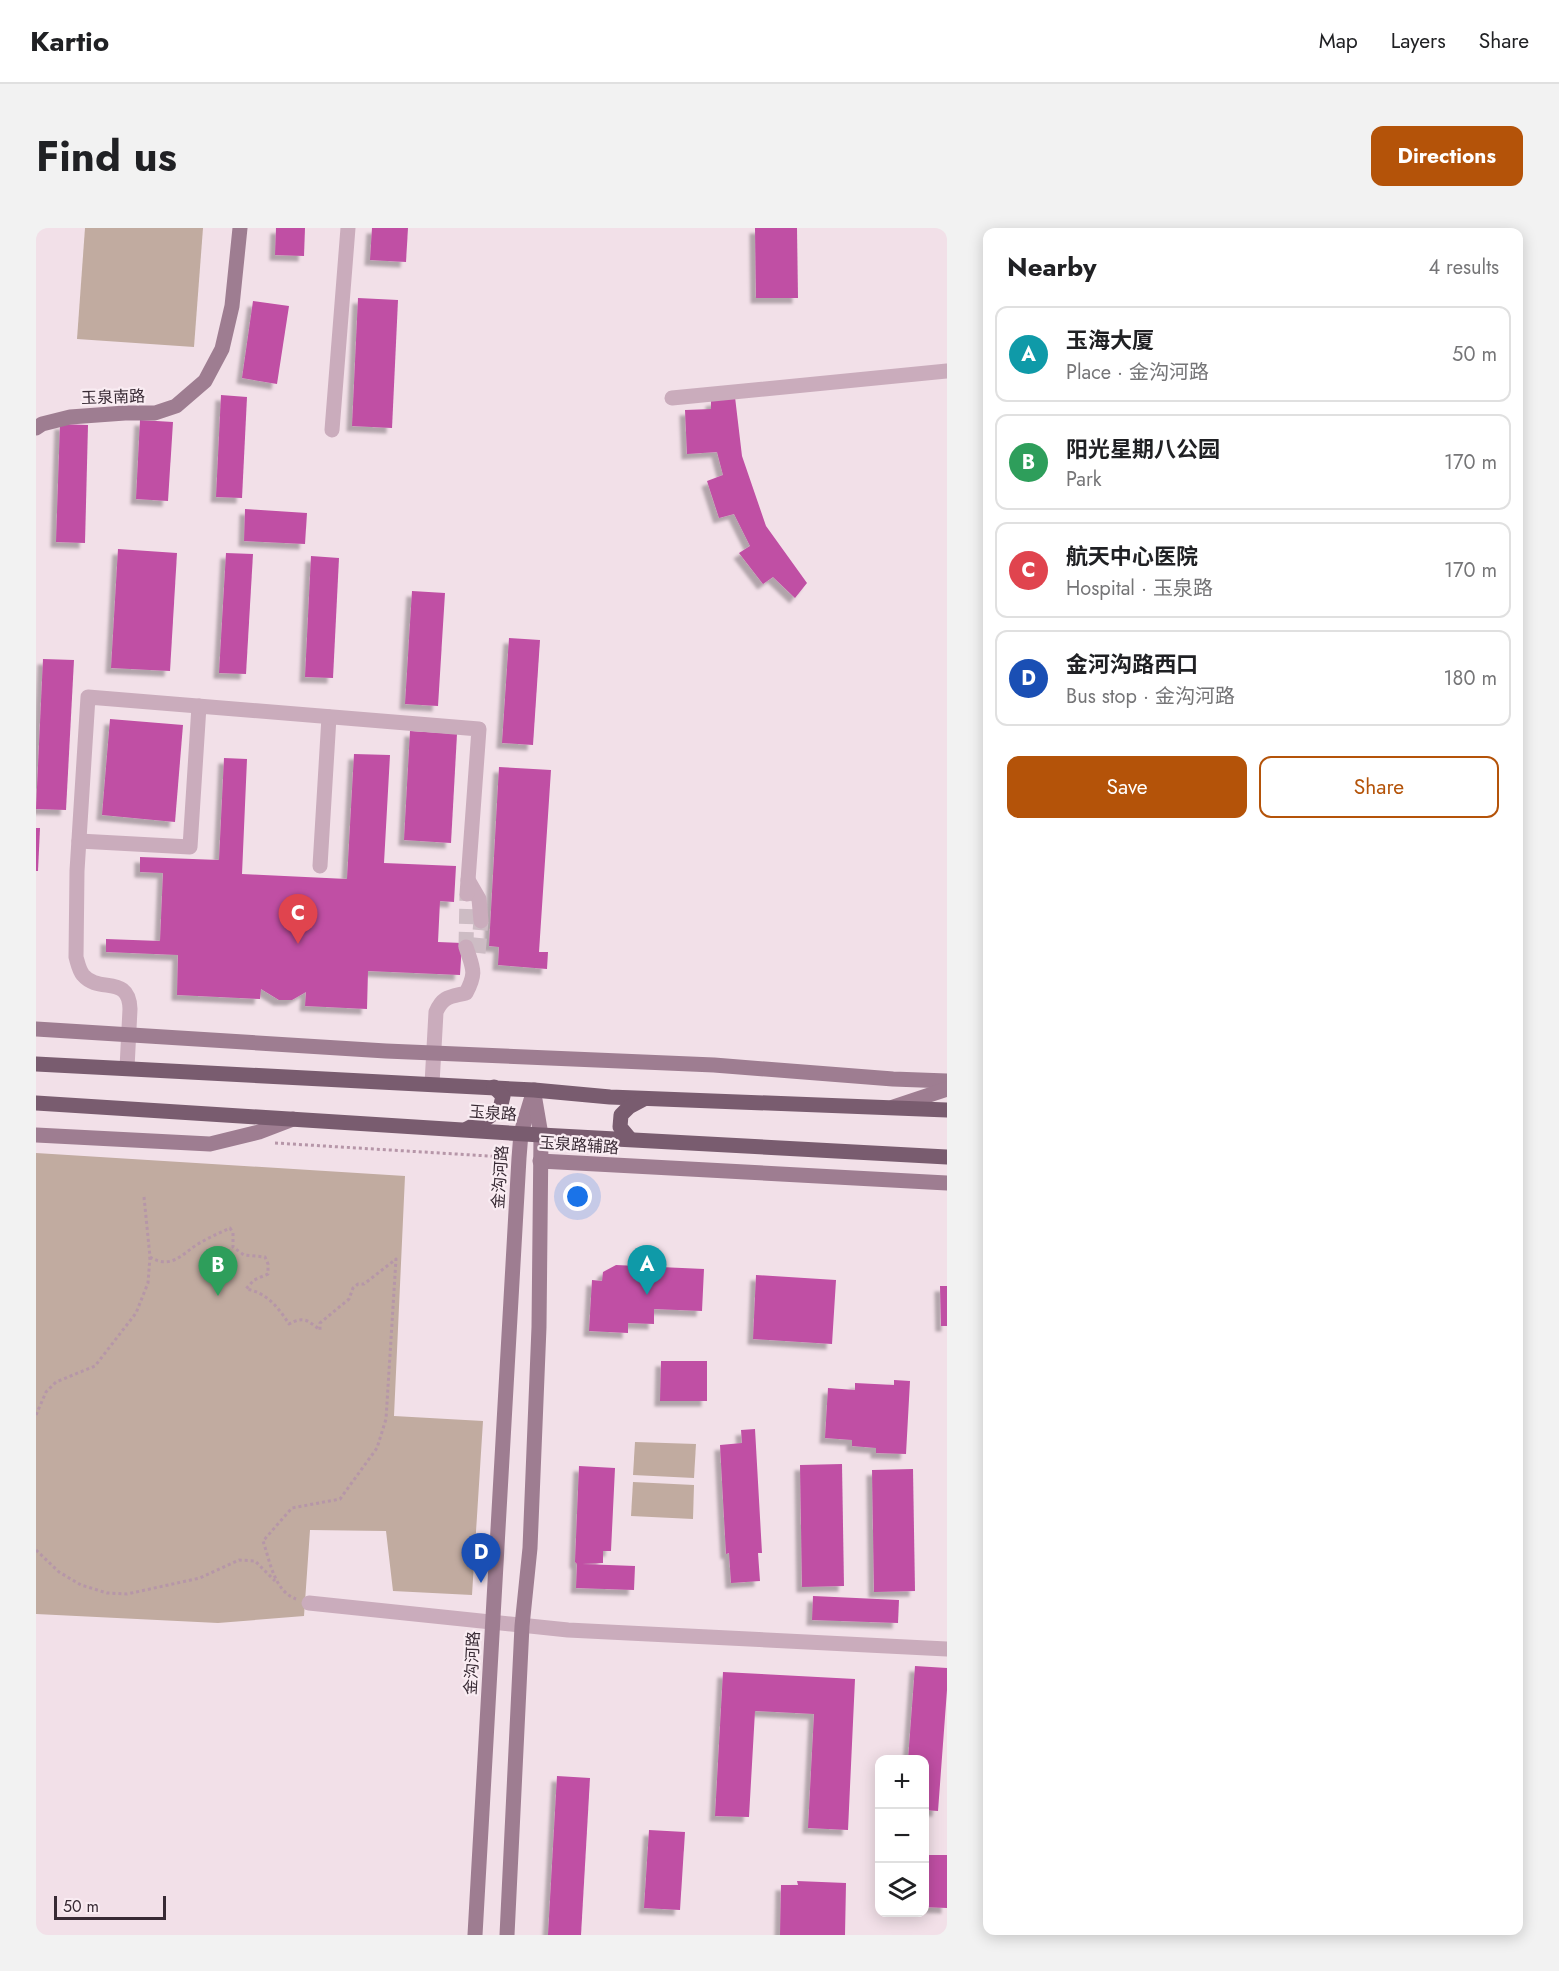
<!DOCTYPE html>
<html lang="en">
<head>
<meta charset="utf-8">
<style>
  :root { --surface:#fff; --page:#f2f2f2; --text:#202124; --muted:#757577; --line:#e0e0e0; --accent:#b45309 }
  body { margin:0; font-family:Jost,"Noto Sans SC",sans-serif; background:var(--page); color:var(--text) }
  .controls { position:absolute; right:18px; bottom:18px; display:grid; overflow:hidden; border-radius:12px; box-shadow:0 3px 15px #0003 }
  .controls button { width:54px; height:54px; display:grid; place-items:center; padding:0; border:0; border-bottom:2px solid var(--line); background:var(--surface); color:var(--text); font:30px sans-serif }
  .scale { position:absolute; left:18px; bottom:15px; width:112px; box-sizing:border-box; padding-left:6px; border:3px solid #382a34; border-top:0; font-size:16px; line-height:21px; white-space:nowrap; color:#382a34; -webkit-text-stroke:4px #f9ecf2; paint-order:stroke }
  .you { position:absolute; left:542px; top:969px; width:21px; height:21px; margin:-15px; border:4px solid #fff; border-radius:50%; background:#1a73e8; box-shadow:0 0 0 9px #1a73e833 }
  .badge { display:grid; place-items:center; width:39px; height:39px; border-radius:50%; background:var(--accent); color:#fff; font-size:20px; font-weight:700 }
  .pin { position:absolute; translate:-50% -50px; filter:drop-shadow(0 2px 3px #0008) }
  .pin::after { content:''; position:absolute; top:32px; width:21px; height:18px; background:inherit; clip-path:polygon(0 0,100% 0,50% 100%) }
  .list { margin:0; padding:0; list-style:none }
  h2 { display:flex; justify-content:space-between; align-items:center; height:78px; margin:0; padding:0 24px; font-size:26px }
  h2 small { font-size:20px; font-weight:400; color:var(--muted) }
  .list li { display:grid; grid-template-columns:39px 1fr auto; gap:18px; align-items:center; box-sizing:border-box; height:96px; margin:0 12px 12px; padding:0 12px; border:2px solid var(--line); border-radius:12px }
  .list b { display:block; font-size:22px; white-space:nowrap }
  .list p { margin:0; font-size:20px; white-space:nowrap; color:var(--muted) }
  .list em { font-size:20px; font-style:normal; color:var(--muted) }
  .actions { display:flex; gap:12px; padding:18px 24px }
  .actions a { flex:1; padding:14px 0; border:2px solid var(--accent); border-radius:12px; text-align:center; font-size:21px; color:var(--accent) }
  .actions .main { background:var(--accent); color:#fff }
  .icon { flex:none; width:33px; height:33px; fill:none; stroke:currentColor; stroke-width:2; stroke-linecap:round; stroke-linejoin:round }
  .map { position:relative; flex:none; width:911px; height:1707px; overflow:hidden; border-radius:12px }
  header { display:flex; align-items:center; gap:36px; box-sizing:border-box; height:84px; padding:0 30px; background:var(--surface); border-bottom:2px solid var(--line) }
  header strong { font-size:28px }
  nav { display:flex; gap:33px; margin-inline-start:auto; font-size:21px }
  .intro { display:flex; align-items:center; justify-content:space-between; box-sizing:border-box; height:144px; padding:0 36px }
  h1 { margin:0; font-size:42px }
  .button { padding:15px 27px; border-radius:12px; background:var(--accent); color:#fff; font-size:21px; font-weight:700 }
  main { display:flex; gap:36px; padding:0 36px }
  aside { flex:1; background:var(--surface); border-radius:12px; box-shadow:0 3px 15px #0003 }
  .map>svg:first-child { display:block }
  .green { fill:#c1aba0 }
  .building { fill:#c04fa4; filter:url(#shadow) }
  .lines { fill:none; stroke-linecap:round; stroke-linejoin:round }
  .street-tunnel { stroke:#cdbcc4; stroke-width:15; stroke-dasharray:15 8; stroke-linecap:butt }
  .path { stroke:#b696a8; stroke-width:3; stroke-dasharray:3 3; stroke-linecap:butt }
  .street { stroke:#caacbc; stroke-width:15 }
  .secondary { stroke:#9e7d91; stroke-width:15 }
  .primary { stroke:#795c6f; stroke-width:15 }
  .labels { text-anchor:middle; dominant-baseline:central; stroke-width:4.5; stroke-linejoin:round; paint-order:stroke }
  .street-label { font-size:16px; fill:#382a34; stroke:#f9ecf2 }
</style>
</head>
<body>
<header>
<strong>Kartio</strong>
<nav><a>Map</a><a>Layers</a><a>Share</a></nav>
</header>
<div class="intro"><h1>Find us</h1><a class="button">Directions</a></div>
<main>
<div class="map">
<svg width="911" height="1707" viewBox="0 0 911 1707">
  <defs>
    <filter id="shadow"><feDropShadow dx="-5.5" dy="5.5" stdDeviation="1.5" flood-color="#0004"/></filter>
  </defs>
  <rect width="100%" height="100%" fill="#f2e0e8"/>
  <g class="green">
    <polygon points="49,0 167,0 158,119 41,111"/>
    <polygon points="0,925 369,948 358,1188 447,1193 436,1367 357,1363 350,1303 274,1302 268,1388 182,1395 0,1386"/>
    <polygon points="599,1214 660,1216 658,1250 597,1247"/>
    <polygon points="597,1254 658,1257 657,1291 595,1288"/>
  </g>
  <g class="building">
    <polygon points="240,0 269,0 268,28 239,27"/>
    <polygon points="336,0 372,0 370,34 334,32"/>
    <polygon points="719,0 761,0 762,70 720,70"/>
    <polygon points="322,70 362,72 356,200 316,198"/>
    <polygon points="217,73 253,78 241,156 206,150"/>
    <polygon points="185,167 211,169 206,270 180,269"/>
    <polygon points="699,169 706,228 730,298 771,355 759,370 737,349 727,356 703,325 714,318 698,286 683,290 671,253 687,247 681,224 651,226 649,182 675,181 675,173"/>
    <polygon points="104,192 137,194 132,273 100,271"/>
    <polygon points="24,196 52,197 49,315 20,314"/>
    <polygon points="209,281 271,285 269,316 208,313"/>
    <polygon points="82,321 141,325 134,443 75,440"/>
    <polygon points="190,325 217,326 210,446 183,445"/>
    <polygon points="275,328 303,330 297,450 269,449"/>
    <polygon points="376,363 409,365 402,478 369,476"/>
    <polygon points="473,410 504,412 497,517 466,515"/>
    <polygon points="7,431 38,432 30,582 0,581"/>
    <polygon points="74,491 147,497 139,594 66,587"/>
    <polygon points="374,503 421,506 415,615 368,612"/>
    <polygon points="318,526 354,527 348,635 420,638 418,674 404,673 402,714 426,715 424,747 332,743 331,781 269,778 270,764 256,772 243,772 225,761 224,771 141,767 142,727 70,724 70,711 124,713 127,645 104,644 104,629 183,632 188,530 211,531 206,646 311,651"/>
    <polygon points="463,539 515,542 503,724 512,724 511,741 462,737 463,719 453,718"/>
    <polygon points="0,600 4,600 2,643 0,643"/>
    <polygon points="580,1037 668,1041 666,1083 618,1081 618,1096 592,1095 592,1105 553,1103 556,1052 566,1053 567,1044"/>
    <polygon points="720,1047 800,1052 796,1116 717,1111"/>
    <polygon points="904,1058 911,1058 911,1098 905,1098"/>
    <polygon points="625,1133 671,1133 671,1173 624,1173"/>
    <polygon points="858,1152 874,1153 870,1226 840,1225 840,1220 816,1218 816,1212 789,1210 792,1160 819,1162 819,1155 858,1157"/>
    <polygon points="719,1201 726,1325 722,1325 724,1353 695,1355 693,1325 690,1326 684,1217 706,1215 705,1202"/>
    <polygon points="806,1236 808,1358 766,1359 764,1237"/>
    <polygon points="543,1238 579,1240 575,1323 567,1323 567,1335 546,1336 599,1338 598,1362 540,1360 541,1336 539,1334"/>
    <polygon points="877,1241 879,1363 838,1364 836,1242"/>
    <polygon points="777,1368 863,1372 862,1395 776,1392"/>
    <polygon points="879,1438 911,1440 911,1462 902,1583 888,1582 888,1532 872,1532"/>
    <polygon points="687,1444 819,1451 812,1602 772,1600 778,1486 719,1483 713,1589 679,1588"/>
    <polygon points="521,1548 554,1550 545,1707 512,1707"/>
    <polygon points="613,1602 649,1604 644,1682 608,1680"/>
    <polygon points="891,1627 911,1627 911,1680 888,1679 888,1631 891,1631"/>
    <polygon points="761,1653 810,1655 809,1707 744,1707 745,1657 762,1657"/>
  </g>
  <g class="lines">
    <g class="street-tunnel">
      <polyline points="430,719 431,666"/>
      <polyline points="442,725 445,693"/>
    </g>
    <g class="path">
      <polyline points="239,915 469,929"/>
      <path d="M108 969 114 1029C135 1042 146 1026 162 1016 172 1010 183 1005 194 1000L197 1005V1019L208 1027 229 1029 232 1036V1046L218 1052 210 1061C230 1064 243 1080 253 1096 268 1088 271 1092 284 1102V1095L313 1071 317 1060 322 1056H328L360 1031 350 1191 341 1220 304 1271 256 1280 227 1313C234 1333 238 1363 260 1371"/>
      <polyline points="0,1187 10,1164 20,1154 59,1138 100,1085 112,1055 114,1029"/>
      <polyline points="0,1322 23,1344 45,1357 71,1365 91,1366 164,1350 203,1332 219,1333 239,1353"/>
    </g>
    <g class="street">
      <polyline points="636,170 911,143"/>
      <polyline points="296,202 312,0"/>
      <polyline points="43,613 154,619 163,478"/>
      <polyline points="284,638 293,489"/>
      <polyline points="432,652 443,671 445,693"/>
      <path d="M91 840 94 781C93 746 63 766 47 747 43 742 42 736 40 729L41 643 52 469 443 501 431 666"/>
      <path d="M396 856 400 784C407 768 414 769 430 765 441 744 437 741 430 719"/>
      <polyline points="273,1375 532,1402 911,1421"/>
    </g>
    <g class="secondary">
      <polyline points="0,200 6,196 34,189 89,185 119,185 140,178 169,153 186,121 196,78 204,0"/>
      <polyline points="0,801 350,823 678,837 857,851 911,853"/>
      <polyline points="857,879 911,861"/>
      <polyline points="0,907 174,916 223,904 257,891"/>
      <polyline points="504,933 911,955"/>
      <polyline points="439,1707 483,930 485,905 498,862"/>
      <polyline points="471,1707 486,1398 494,1320 503,1099 505,907 498,866"/>
    </g>
    <g class="primary">
      <polyline points="0,836 498,862 574,869 911,882"/>
      <polyline points="0,875 505,907 911,929"/>
      <polyline points="431,901 450,891 464,881 467,868 458,859"/>
      <polyline points="594,911 584,899 585,887 593,879 608,871"/>
    </g>
  </g>
  <g class="labels">
    <g class="street-label">
      <text transform="translate(77 169) rotate(-2)">玉泉南路</text>
      <text transform="translate(457 885) rotate(4)">玉泉路</text>
      <text transform="translate(543 917) rotate(4)">玉泉路辅路</text>
      <text transform="translate(464 949) rotate(-86)">金沟河路</text>
      <text transform="translate(436 1435) rotate(-87)">金沟河路</text>
    </g>
  </g>
</svg>
<div class="controls">
<button>+</button>
<button>−</button>
<button><svg class="icon" aria-label="layers" viewBox="0 0 24 24"><path d="M12 4l9 5-9 5-9-5zM3 14l9 5 9-5"/></svg></button>
</div>
<div class="scale">50 m</div>
<div class="you"></div>
<div class="pin badge" style="left:611px;top:1067px;background:#0f9aa8">A</div>
<div class="pin badge" style="left:182px;top:1068px;background:#2e9e5b">B</div>
<div class="pin badge" style="left:262px;top:716px;background:#e0444e">C</div>
<div class="pin badge" style="left:445px;top:1355px;background:#1a4fb4">D</div>
</div>
<aside>
<h2>Nearby<small>4 results</small></h2>
<ul class="list">
<li><span class="badge" style="background:#0f9aa8">A</span><div><b>玉海大厦</b><p>Place · 金沟河路</p></div><em>50 m</em></li>
<li><span class="badge" style="background:#2e9e5b">B</span><div><b>阳光星期八公园</b><p>Park</p></div><em>170 m</em></li>
<li><span class="badge" style="background:#e0444e">C</span><div><b>航天中心医院</b><p>Hospital · 玉泉路</p></div><em>170 m</em></li>
<li><span class="badge" style="background:#1a4fb4">D</span><div><b>金河沟路西口</b><p>Bus stop · 金沟河路</p></div><em>180 m</em></li>
</ul>
<div class="actions"><a class="main">Save</a><a>Share</a></div>
</aside>
</main>
</body>
</html>
